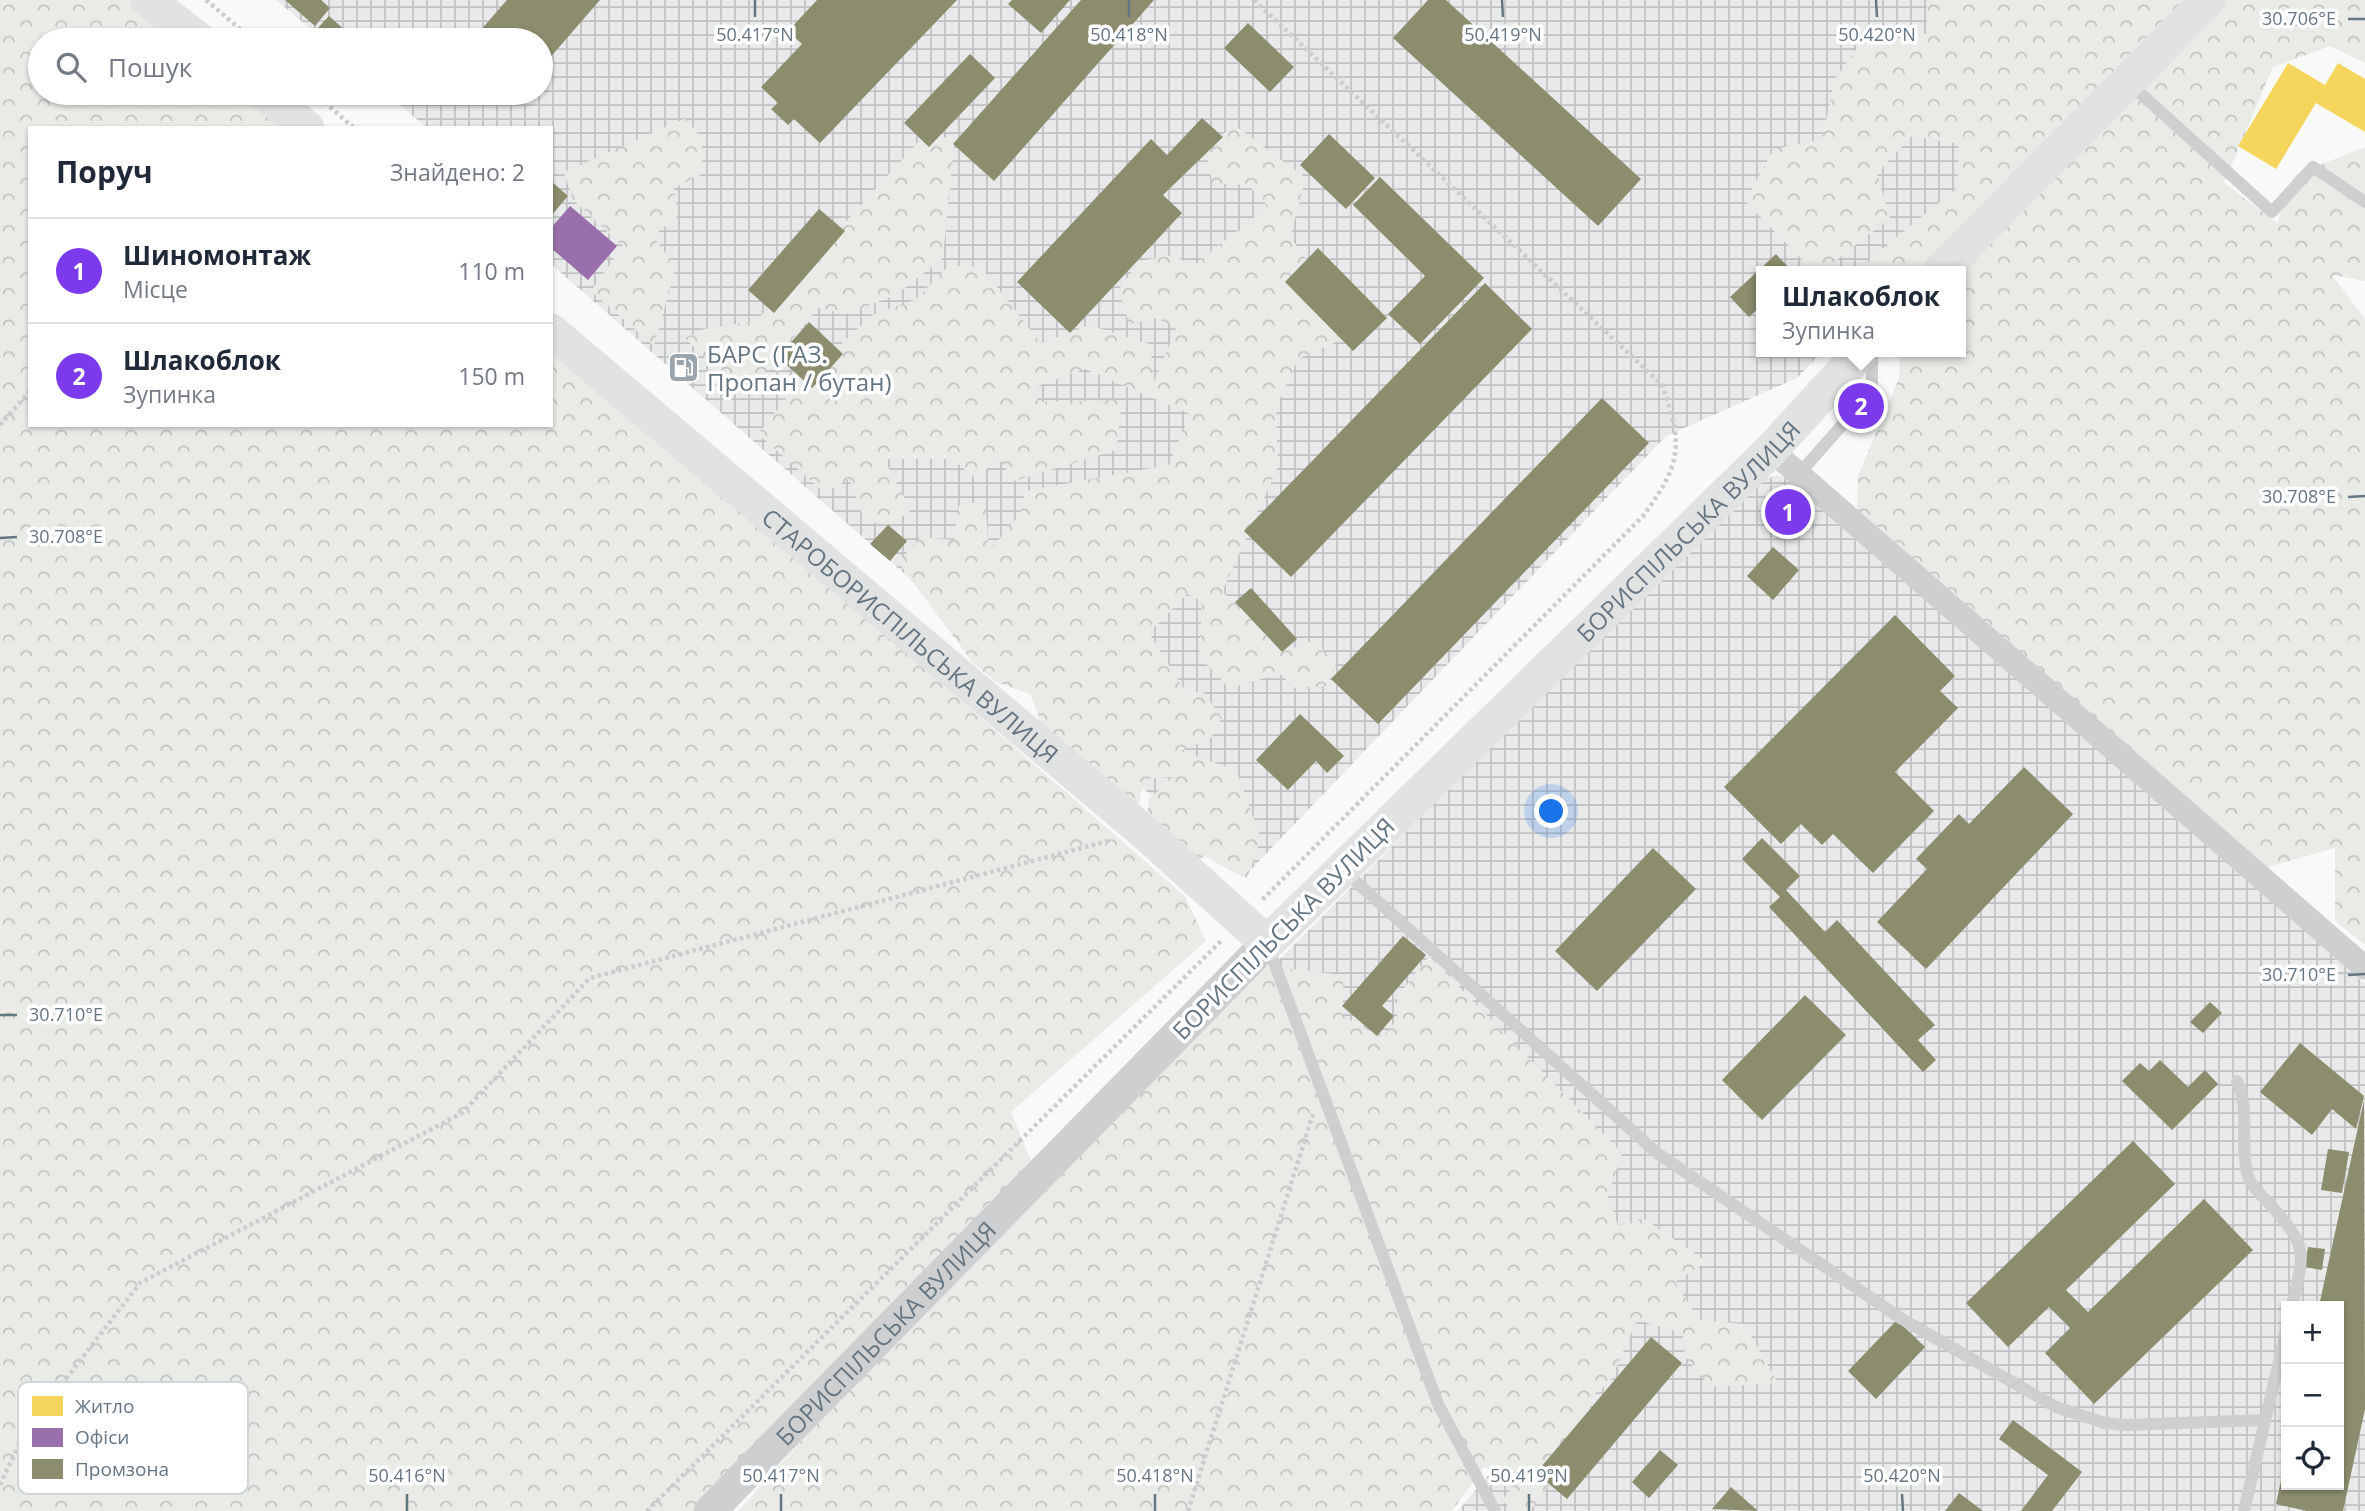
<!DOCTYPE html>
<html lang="uk">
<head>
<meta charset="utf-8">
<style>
  :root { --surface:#fff; --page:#f2f2f3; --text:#1f2937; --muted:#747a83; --line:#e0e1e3; --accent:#7c3aed }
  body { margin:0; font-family:"Open Sans",sans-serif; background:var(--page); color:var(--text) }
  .controls { position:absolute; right:21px; bottom:21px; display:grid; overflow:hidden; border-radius:0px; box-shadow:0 2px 5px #0004 }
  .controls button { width:63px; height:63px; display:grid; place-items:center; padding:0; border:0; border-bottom:2px solid var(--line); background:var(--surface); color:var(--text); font:35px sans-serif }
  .you { position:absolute; left:1552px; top:812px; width:24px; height:24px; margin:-18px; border:5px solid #fff; border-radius:50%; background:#1a73e8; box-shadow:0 0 0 10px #1a73e833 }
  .badge { display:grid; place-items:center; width:46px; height:46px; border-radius:50%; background:var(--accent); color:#fff; font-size:23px; font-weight:700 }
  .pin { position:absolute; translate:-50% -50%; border:4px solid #fff; box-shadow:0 2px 7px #0006 }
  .popup { position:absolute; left:1756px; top:266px; width:210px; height:91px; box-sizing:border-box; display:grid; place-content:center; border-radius:0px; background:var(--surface); filter:drop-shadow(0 2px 5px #0005); font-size:23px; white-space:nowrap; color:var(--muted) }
  .popup b { font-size:26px; color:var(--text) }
  .popup::after { content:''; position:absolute; left:50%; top:100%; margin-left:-14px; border:14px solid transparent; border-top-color:var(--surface) }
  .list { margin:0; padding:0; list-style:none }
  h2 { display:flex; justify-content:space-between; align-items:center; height:91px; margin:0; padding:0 28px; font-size:30px }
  h2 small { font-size:23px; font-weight:400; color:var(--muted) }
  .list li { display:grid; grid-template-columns:46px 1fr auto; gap:21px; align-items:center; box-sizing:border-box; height:105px; padding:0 28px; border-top:2px solid var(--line) }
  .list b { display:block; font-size:26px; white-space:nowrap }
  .list p { margin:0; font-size:23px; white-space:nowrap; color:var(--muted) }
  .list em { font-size:23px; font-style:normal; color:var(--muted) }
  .icon { flex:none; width:38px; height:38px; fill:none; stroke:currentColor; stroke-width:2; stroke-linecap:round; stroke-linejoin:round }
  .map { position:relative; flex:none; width:2365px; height:1511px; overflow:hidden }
  .search { position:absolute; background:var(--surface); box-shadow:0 2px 5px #0004; left:28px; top:28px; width:525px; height:77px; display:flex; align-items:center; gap:18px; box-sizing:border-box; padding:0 24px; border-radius:38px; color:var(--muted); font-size:26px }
  .panel { position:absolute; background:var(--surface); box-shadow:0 2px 5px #0004; left:28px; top:126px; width:525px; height:301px; border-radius:0px }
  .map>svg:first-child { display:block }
  .industrial { fill:url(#industrial-grid); fill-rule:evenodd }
  .forest { fill:url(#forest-crowns) }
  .homes { fill:#f6d55c }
  .offices { fill:#9970ab }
  .industry { fill:#8c8c6e }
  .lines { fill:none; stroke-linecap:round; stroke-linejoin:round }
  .path { stroke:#cbcccd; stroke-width:4.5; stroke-dasharray:3.5 3.5; stroke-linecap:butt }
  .service { stroke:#cecfd0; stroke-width:12 }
  .minor { stroke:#cecfd0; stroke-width:24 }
  .tertiary { stroke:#cecfd0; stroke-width:32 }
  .secondary { stroke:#e1e2e2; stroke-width:35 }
  .ticks { fill:none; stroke:#657683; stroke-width:2.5 }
  .labels { text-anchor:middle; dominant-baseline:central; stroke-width:7; stroke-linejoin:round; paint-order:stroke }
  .poi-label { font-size:24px; fill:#657683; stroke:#fff; text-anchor:start }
  .street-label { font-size:24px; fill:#657683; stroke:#fff }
  .key { fill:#fff; stroke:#d1d6da; stroke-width:2 }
  .key-label { font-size:19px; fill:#657683 }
  .ticks-label { font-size:18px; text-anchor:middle; fill:#657683; stroke:#fff; stroke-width:7; stroke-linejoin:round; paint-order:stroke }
</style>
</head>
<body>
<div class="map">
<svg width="2365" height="1511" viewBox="0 0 2365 1511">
  <defs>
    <pattern id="industrial-grid" width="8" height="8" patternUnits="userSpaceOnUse" patternTransform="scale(1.75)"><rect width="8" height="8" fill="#e8e9e9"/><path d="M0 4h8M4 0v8" fill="none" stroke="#c0c1c2"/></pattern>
    <pattern id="forest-crowns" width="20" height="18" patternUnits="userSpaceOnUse" patternTransform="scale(1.75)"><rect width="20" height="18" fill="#e8ebe6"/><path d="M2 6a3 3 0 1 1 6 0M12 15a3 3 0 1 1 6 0" fill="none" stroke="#c0c3c0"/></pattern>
  </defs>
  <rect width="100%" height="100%" fill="#f9f9f9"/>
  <g class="industrial">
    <polygon points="276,0 2156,0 1898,271 1761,271 1761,352 1822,352 1797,378 1666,436 1243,878 890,561 551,264 551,128 427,128 386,93 541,93 541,40 324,40"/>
    <path d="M1777 475 1795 482 2365 984V1511H1458L1490 1473 1629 1281 1277 962 1755 482ZM2286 1306H2339V1485H2286Z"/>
  </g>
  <g class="forest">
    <polygon points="0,0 147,0 194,40 40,40 40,93 256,93 297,128 30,128 30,425 551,425 551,343 1185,896 1206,941 1011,1112 1034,1168 721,1511 0,1511"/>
    <polygon points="1927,0 2365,0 2365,63 2330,46 2273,67 2224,183 2277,223 2295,175 2365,147 2365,281 2332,275 2365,319 2365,945 2335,921 2335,848 2261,869 1857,516 1858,476 1899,378 1900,352 1961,352 1961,271 1855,271 1957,188 1959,144 1912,136 1877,173 1890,218 1823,271 1813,271 1745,201 1774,149 1822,139 1835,79 1871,28 1927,34"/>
    <polygon points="686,118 702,140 702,174 674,188 678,216 653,236 676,267 654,346 591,291 623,246 573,200 564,172"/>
    <path d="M1237 127 1306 178 1290 237C1315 269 1333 301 1338 341L1298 359 1276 408 1278 467 1222 592 1291 649 1314 640 1336 664 1327 686 1295 688 1280 674 1229 688 1199 656 1202 601 1187 594 1149 633 1186 692H1203L1222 718 1211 738 1181 751 1236 770 1261 838 1247 879 1204 856 1191 870 1146 827 1149 799 1173 777 1144 779 1139 805 1047 738 1030 694 996 682 973 663 898 562 921 537 954 540 959 505 985 501 989 551 1020 514 1025 491 1169 465 1190 414 1085 369 1035 387 1038 402 1122 400 1116 450 1014 481 997 456 978 480 952 459H884L911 510 892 524 865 522 849 479 825 493 758 434 794 388 872 315 915 300 949 265 982 268 1041 343 1089 325 1150 344 1154 382 1176 329 1157 318 1129 324 1119 289 1140 261 1173 255 1193 266 1268 206 1248 185 1212 183 1204 143Z"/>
    <polygon points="955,136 943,258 896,295 846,314 818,308 744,398 685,338 704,329 756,321 918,142"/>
    <polygon points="1429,956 1622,1153 1608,1196 1618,1225 1643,1218 1707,1262 1675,1282 1699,1320 1744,1324 1778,1383 1711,1387 1685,1357 1683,1333 1637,1320 1610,1382 1593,1395 1581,1442 1530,1511 1515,1511 1502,1501 1517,1479 1484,1467 1452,1511 738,1511 936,1292 1256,965 1343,975 1343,1016 1382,1038 1398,1018 1394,1001"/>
  </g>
  <polygon class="homes" points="2288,63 2325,85 2338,63 2365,79 2365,132 2316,103 2276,169 2238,146"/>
  <polygon class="offices" points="570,206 617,246 588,280 551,248 551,228"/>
  <g class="industry">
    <polygon points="285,0 321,0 330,8 315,26"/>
    <polygon points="507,0 600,0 541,68 541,40 472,40"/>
    <polygon points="817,0 957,0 820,143 794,119 788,125 771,109 778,103 761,87 802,44 788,31"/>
    <polygon points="1012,0 1070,0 1041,33 1008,4"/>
    <polygon points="1081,0 1154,0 994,181 953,144"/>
    <polygon points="1428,0 1446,0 1641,179 1598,226 1393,38"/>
    <polygon points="329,16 356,40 327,40 316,30"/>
    <polygon points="1248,23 1294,67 1270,92 1224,48"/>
    <polygon points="970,54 995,78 929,147 904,123"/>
    <polygon points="1202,118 1223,137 1163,195 1182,213 1070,333 1017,282 1151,139 1167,155"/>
    <polygon points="1329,134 1375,178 1346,209 1300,165"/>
    <polygon points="1380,177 1484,278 1420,344 1388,314 1425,276 1353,205"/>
    <polygon points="551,181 568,196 551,216"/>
    <polygon points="819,209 845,231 774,313 748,290"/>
    <polygon points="1318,248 1387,318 1353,351 1285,282"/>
    <polygon points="1776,254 1792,271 1761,271 1761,306 1749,317 1730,297"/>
    <polygon points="1485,283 1532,329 1291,577 1244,531"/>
    <polygon points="809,322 843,354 812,388 778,357"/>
    <polygon points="1602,398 1649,443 1378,724 1331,679"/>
    <polygon points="1789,493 1807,511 1786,531 1768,513"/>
    <polygon points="888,525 907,541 890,561 870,544"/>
    <polygon points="1773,547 1799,570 1773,600 1747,576"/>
    <polygon points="1251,588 1297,639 1282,652 1235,602"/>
    <polygon points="1895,615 1955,676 1940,691 1958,708 1895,772 1934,811 1873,873 1833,834 1822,845 1801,824 1781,844 1724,787"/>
    <polygon points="1300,714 1344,756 1327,773 1316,761 1288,790 1256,760"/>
    <polygon points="2024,767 2073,814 1926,969 1877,922 1927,869 1916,859 1959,814 1969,824"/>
    <polygon points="1762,838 1800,876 1786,890 1825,932 1837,920 1935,1025 1918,1040 1936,1060 1923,1072 1769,907 1780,897 1742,859"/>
    <polygon points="1653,848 1696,889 1597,991 1555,951"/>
    <polygon points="1403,936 1426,955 1382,1006 1394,1016 1377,1036 1342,1006"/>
    <polygon points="1805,995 1846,1035 1762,1120 1722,1080"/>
    <polygon points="2210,1002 2222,1013 2203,1033 2190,1022"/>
    <polygon points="2300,1043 2364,1096 2356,1129 2332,1109 2312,1135 2260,1092"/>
    <polygon points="2160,1060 2188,1087 2205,1070 2218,1084 2172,1130 2122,1081 2140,1063 2149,1071"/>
    <polygon points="2364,1100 2365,1409 2343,1511 2307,1511 2276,1504 2285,1462 2286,1485 2339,1485 2339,1306 2319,1306"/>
    <polygon points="2133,1141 2175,1184 2066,1290 2088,1312 2204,1199 2253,1250 2094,1404 2045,1353 2070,1328 2049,1307 2008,1347 1966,1303"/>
    <polygon points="2328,1149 2349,1152 2342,1193 2321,1190"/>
    <polygon points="2308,1247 2325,1249 2322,1270 2305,1267"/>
    <polygon points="1897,1320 1925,1347 1876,1399 1848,1371"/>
    <polygon points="1651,1337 1682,1363 1567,1499 1536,1473"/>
    <polygon points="2013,1420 2082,1472 2052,1511 2021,1511 2048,1475 1999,1439"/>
    <polygon points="1660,1450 1678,1465 1649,1498 1632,1482"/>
    <polygon points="1731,1487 1758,1511 1712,1509"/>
    <polygon points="1959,1493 1983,1511 1945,1511"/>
  </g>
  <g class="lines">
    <g class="path">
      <polyline points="206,0 253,40"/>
      <path d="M1254 0 1662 385C1684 446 1681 464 1643 516L1262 900"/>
      <polyline points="314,93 354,128"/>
      <polyline points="0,425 30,391"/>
      <polyline points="0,1485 24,1433 140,1283 462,1113 590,978 1112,840"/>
      <polyline points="647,1511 1223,939"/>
      <polyline points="1188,1511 1313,1114"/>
    </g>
    <g class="service">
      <polyline points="2130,84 2272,212 2313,167 2365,202"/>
      <polyline points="1799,474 1872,391 1872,352"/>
      <polyline points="1344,871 1657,1153 1902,1319 2056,1407 2105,1423 2124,1425 2265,1420"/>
      <polyline points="1268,946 1438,1404 1495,1511"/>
      <path d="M2237 1081C2251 1112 2239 1144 2248 1176 2251 1186 2260 1194 2267 1201 2307 1246 2306 1248 2292 1306"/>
      <polyline points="2244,1511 2286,1331"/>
    </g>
    <polyline class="minor" points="1771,450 2365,968"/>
    <path class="tertiary" id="s1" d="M710 1511 1267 943"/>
    <g class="secondary">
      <polyline points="148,0 199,40"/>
      <polyline points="264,93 307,128"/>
      <polyline points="1940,271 2208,0"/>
      <path id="s2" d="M551 331 1144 832 1267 943 1771 450 1861 352"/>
    </g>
  </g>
  <path class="ticks" d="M755 0V17M1129 0V17M1502 0 1503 17M1876 0 1877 17M2348 19H2365M2348 497 2365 496M0 538 17 537M2348 975 2365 974M0 1015H17M407 1494V1511M781 1494V1511M1155 1494V1511M1529 1494V1511M1902 1494 1903 1511"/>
  <defs>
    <symbol id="fuel-square" viewBox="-11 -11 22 22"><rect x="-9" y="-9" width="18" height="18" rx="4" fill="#99a4ac" stroke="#fff"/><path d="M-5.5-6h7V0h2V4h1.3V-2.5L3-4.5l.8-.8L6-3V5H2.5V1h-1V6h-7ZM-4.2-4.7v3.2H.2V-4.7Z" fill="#fff"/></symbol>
  </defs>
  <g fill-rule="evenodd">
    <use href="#fuel-square" x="666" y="350" width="35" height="35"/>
  </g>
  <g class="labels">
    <g class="poi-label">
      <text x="707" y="353">БАРС (ГАЗ.<tspan x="707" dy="28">Пропан / бутан)</tspan></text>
    </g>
    <g class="street-label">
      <text stroke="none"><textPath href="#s2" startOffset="1531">БОРИСПІЛЬСЬКА ВУЛИЦЯ</textPath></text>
      <text stroke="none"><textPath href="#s2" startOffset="471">СТАРОБОРИСПІЛЬСЬКА ВУЛИЦЯ</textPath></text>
      <text transform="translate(1283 928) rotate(-45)">БОРИСПІЛЬСЬКА ВУЛИЦЯ</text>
      <text stroke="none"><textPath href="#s1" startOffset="250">БОРИСПІЛЬСЬКА ВУЛИЦЯ</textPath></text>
    </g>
  </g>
  <rect x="18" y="1382" width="230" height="112" rx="10" class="key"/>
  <rect x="32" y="1396" width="31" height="20" fill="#f6d55c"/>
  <rect x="32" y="1428" width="31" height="19" fill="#9970ab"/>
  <rect x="32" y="1459" width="31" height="20" fill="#8c8c6e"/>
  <g class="key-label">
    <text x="75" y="1413">Житло</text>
    <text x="75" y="1444">Офіси</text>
    <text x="75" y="1476">Промзона</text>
  </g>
  <g class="ticks-label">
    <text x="2299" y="25">30.706°E</text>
    <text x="755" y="41">50.417°N</text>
    <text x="1129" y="41">50.418°N</text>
    <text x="1503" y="41">50.419°N</text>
    <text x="1877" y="41">50.420°N</text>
    <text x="2299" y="503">30.708°E</text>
    <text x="66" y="543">30.708°E</text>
    <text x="2299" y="981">30.710°E</text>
    <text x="66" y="1021">30.710°E</text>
    <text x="407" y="1482">50.416°N</text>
    <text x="781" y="1482">50.417°N</text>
    <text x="1155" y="1482">50.418°N</text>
    <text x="1529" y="1482">50.419°N</text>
    <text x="1902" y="1482">50.420°N</text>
  </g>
</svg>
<div class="controls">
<button>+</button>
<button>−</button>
<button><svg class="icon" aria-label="locate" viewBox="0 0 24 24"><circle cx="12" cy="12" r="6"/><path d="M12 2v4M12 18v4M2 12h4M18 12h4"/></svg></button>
</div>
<div class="you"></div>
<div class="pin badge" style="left:1788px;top:512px">1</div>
<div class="pin badge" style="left:1861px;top:406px">2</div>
<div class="popup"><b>Шлакоблок</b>Зупинка</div>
<div class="search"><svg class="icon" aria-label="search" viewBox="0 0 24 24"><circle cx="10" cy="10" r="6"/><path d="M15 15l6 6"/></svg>Пошук</div>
<section class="panel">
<h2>Поруч<small>Знайдено: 2</small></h2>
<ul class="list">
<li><span class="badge">1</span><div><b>Шиномонтаж</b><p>Місце</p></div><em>110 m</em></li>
<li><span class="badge">2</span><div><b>Шлакоблок</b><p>Зупинка</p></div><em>150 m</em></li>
</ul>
</section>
</div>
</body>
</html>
